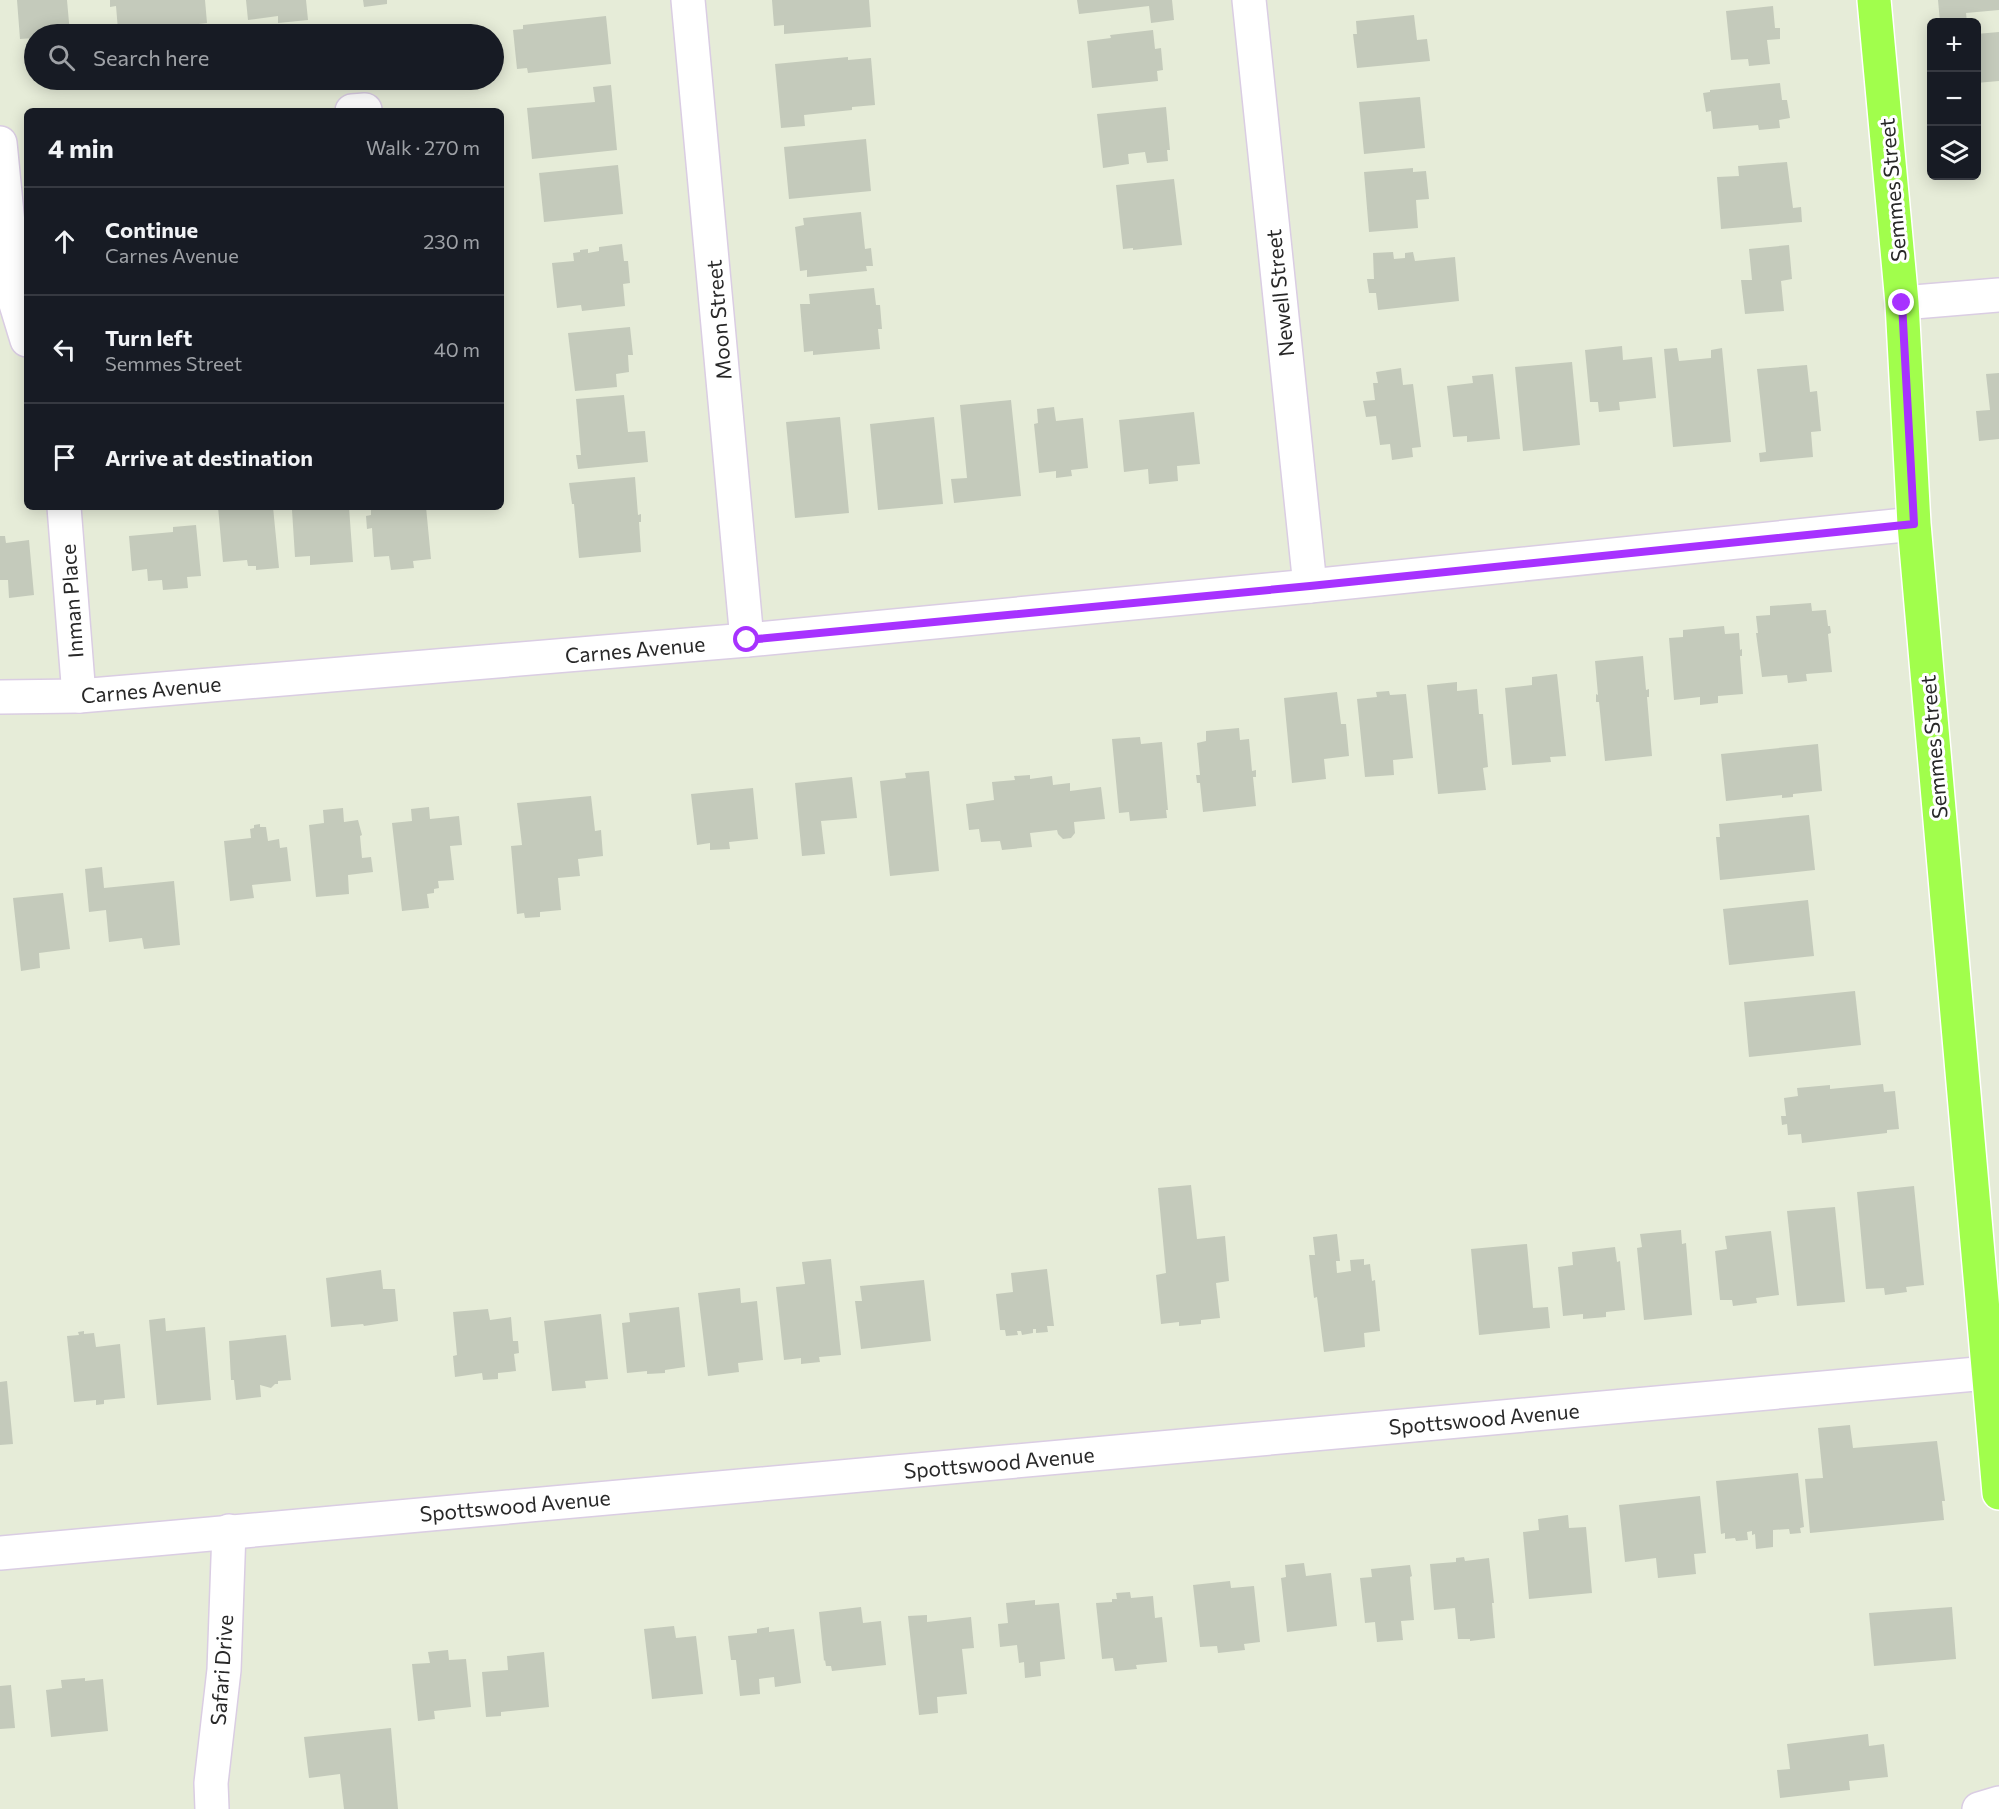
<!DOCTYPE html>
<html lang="en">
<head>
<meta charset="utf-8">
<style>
  :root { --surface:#171b24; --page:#20242c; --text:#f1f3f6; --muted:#9ea1a6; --line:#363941 }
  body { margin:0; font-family:Commissioner,sans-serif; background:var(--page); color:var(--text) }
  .controls { position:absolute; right:18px; top:18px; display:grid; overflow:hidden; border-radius:9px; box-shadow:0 3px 15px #0003 }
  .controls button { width:54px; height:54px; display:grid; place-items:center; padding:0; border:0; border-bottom:2px solid var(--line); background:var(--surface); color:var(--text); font:30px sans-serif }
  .stop { position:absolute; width:18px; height:18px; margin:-14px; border:4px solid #a732ff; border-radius:50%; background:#fff }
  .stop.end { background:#a732ff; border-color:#fff; box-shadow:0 2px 6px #0008 }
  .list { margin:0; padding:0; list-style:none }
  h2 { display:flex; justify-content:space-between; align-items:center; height:78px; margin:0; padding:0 24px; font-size:26px }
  h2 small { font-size:20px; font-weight:400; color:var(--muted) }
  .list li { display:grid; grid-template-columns:39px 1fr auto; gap:18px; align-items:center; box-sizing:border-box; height:108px; padding:0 24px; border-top:2px solid var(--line) }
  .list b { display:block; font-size:22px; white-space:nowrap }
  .list p { margin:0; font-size:20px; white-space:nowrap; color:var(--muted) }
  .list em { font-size:20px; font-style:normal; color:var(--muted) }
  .icon { flex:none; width:33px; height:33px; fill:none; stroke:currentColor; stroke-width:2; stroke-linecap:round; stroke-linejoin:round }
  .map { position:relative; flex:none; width:1999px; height:1809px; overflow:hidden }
  .search { position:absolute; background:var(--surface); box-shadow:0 3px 15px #0003; left:24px; top:24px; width:480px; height:66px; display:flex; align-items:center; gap:15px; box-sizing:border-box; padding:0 21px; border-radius:33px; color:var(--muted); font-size:22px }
  .panel { position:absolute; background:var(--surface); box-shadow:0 3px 15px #0003; left:24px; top:108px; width:480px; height:402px; border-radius:9px }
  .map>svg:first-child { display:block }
  .building { fill:#c4cabb }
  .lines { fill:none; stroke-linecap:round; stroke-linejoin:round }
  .minor-casing { stroke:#dacde3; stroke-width:36 }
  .major-casing { stroke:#fff; stroke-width:36 }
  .minor { stroke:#fff; stroke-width:33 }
  .major { stroke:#a1fe4c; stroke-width:33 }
  .route { stroke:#a732ff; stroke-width:8 }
  .labels { text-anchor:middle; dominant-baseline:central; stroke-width:6; stroke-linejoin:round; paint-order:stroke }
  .street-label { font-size:21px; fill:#282828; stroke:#fff }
</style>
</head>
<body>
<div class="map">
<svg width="1999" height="1809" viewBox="0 0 1999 1809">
  <rect width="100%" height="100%" fill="#e6ecd8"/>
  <g class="building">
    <polygon points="17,0 67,0 70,34 34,34 34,38 20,39"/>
    <polygon points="110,0 205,0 207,23 173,27 174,32 142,34 141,28 118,30 116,6 110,7"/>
    <polygon points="246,0 306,0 308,20 278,23 278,16 248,20"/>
    <polygon points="363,0 387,0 387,4 364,7"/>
    <polygon points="772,0 869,0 871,27 784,34 784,25 774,26"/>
    <polygon points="1077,0 1172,0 1174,20 1151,23 1149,6 1079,14"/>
    <polygon points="1938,0 1999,0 1999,10 1966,13 1967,22 1940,22"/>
    <polygon points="1773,6 1775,28 1780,28 1780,39 1767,40 1770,64 1749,66 1748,59 1731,60 1726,11"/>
    <polygon points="1414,15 1417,40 1427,39 1430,61 1357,68 1353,34 1357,34 1356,21"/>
    <polygon points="606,16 611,64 528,73 527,68 517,69 513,30 523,29 523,25"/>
    <polygon points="1153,30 1155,49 1161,48 1163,70 1157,71 1158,81 1092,88 1087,41 1111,38 1110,35"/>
    <polygon points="1999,32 1999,81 1976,83 1976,34"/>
    <polygon points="848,57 848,60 871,58 875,105 852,107 852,110 804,115 805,126 781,128 775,64"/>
    <polygon points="1780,83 1782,100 1787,100 1790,118 1779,120 1780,128 1759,130 1758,125 1713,129 1711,111 1706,112 1703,93 1710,92 1710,90"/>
    <polygon points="611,85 617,150 532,159 527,108 595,102 593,87"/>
    <polygon points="1420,97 1425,148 1364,154 1359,102"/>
    <polygon points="1166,107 1170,150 1167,150 1168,161 1147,163 1145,152 1128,154 1129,164 1103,168 1097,114"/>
    <polygon points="866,139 871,191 789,199 784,147"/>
    <polygon points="1787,162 1793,208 1801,207 1802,222 1721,229 1717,177 1739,176 1738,166"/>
    <polygon points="618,165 623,214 544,222 539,173"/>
    <polygon points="1413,168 1413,172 1426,171 1429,199 1416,200 1418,228 1369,232 1364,172"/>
    <polygon points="1174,179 1182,245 1133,250 1133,248 1123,249 1116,185"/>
    <polygon points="861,212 865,249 871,248 873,266 866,266 867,271 807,277 807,270 800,271 795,227 804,225 803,218"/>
    <polygon points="622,244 624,261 628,261 630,283 623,284 625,306 582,311 581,305 557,308 552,263 574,261 573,253 580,252 580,250 588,249 588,253 599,251 599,247"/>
    <polygon points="1789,245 1792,279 1781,281 1784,311 1745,314 1741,280 1752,280 1749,249"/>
    <polygon points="1393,252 1394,259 1405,258 1405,253 1413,252 1415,261 1455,257 1459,301 1378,310 1376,293 1369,293 1367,279 1374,279 1373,253"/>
    <polygon points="874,288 876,305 880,305 882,329 878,329 880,349 813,355 813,351 804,352 800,304 810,304 809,294"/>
    <polygon points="630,327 633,355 628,355 629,372 616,374 617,387 575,391 568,333"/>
    <polygon points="1622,346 1623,360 1652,357 1656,398 1619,402 1620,410 1599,412 1598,402 1590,402 1585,350"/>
    <polygon points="1677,348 1679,361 1711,358 1711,350 1722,348 1731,442 1673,447 1664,349"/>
    <polygon points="1572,362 1580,445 1523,451 1515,367"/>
    <polygon points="1807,365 1810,392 1817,391 1821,431 1811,432 1813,457 1760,462 1759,453 1766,452 1757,369"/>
    <polygon points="1401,368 1403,385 1413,384 1421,447 1412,448 1413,457 1392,460 1390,444 1380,445 1376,416 1366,417 1363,401 1375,400 1373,383 1378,383 1376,372"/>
    <polygon points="1999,373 1999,439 1979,441 1976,411 1990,410 1986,374"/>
    <polygon points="1493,374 1500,439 1467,442 1467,436 1453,437 1447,386 1473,383 1472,376"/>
    <polygon points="624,395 628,432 645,431 648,462 578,469 576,455 581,455 576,399"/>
    <polygon points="1011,400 1021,496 954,503 951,479 967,478 960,405"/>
    <polygon points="1054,407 1056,421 1083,418 1088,468 1071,470 1072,476 1056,478 1056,471 1039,473 1034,424 1038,423 1037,409"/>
    <polygon points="1194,412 1200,464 1177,466 1178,481 1149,484 1148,469 1124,472 1119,420"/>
    <polygon points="840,417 849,513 795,518 786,422"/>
    <polygon points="934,417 943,504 878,510 870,424"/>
    <polygon points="635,477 638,515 641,514 641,522 639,522 641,552 579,558 574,504 572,504 569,483"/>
    <polygon points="218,507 273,507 279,568 256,570 256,566 248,566 247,560 223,562"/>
    <polygon points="326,507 349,507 353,562 310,565 310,556 295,557 292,510"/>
    <polygon points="408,507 426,507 431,559 413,561 414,568 391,570 389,556 374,557 372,528 367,529 366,516 371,515 371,510"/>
    <polygon points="196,525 201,576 187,577 188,588 163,590 162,580 148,581 147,569 132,571 129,536 173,532 173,527"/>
    <polygon points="0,536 5,536 6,543 29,540 34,595 9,598 8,580 0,580"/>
    <polygon points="1811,603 1812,611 1826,610 1828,626 1830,626 1831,633 1828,634 1832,672 1806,674 1807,681 1788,683 1787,675 1762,677 1756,633 1758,633 1756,616 1770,615 1770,606"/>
    <polygon points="1724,626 1725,634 1739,633 1740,650 1742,649 1742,656 1740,656 1743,694 1718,696 1718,703 1700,705 1700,697 1674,700 1669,638 1683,637 1683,630"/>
    <polygon points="1643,656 1646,690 1649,689 1649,697 1647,697 1652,756 1605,761 1599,702 1596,702 1596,694 1598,695 1595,661"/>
    <polygon points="1557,674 1566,756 1550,757 1551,762 1512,765 1505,688 1532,685 1532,677"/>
    <polygon points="1457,682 1457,691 1477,689 1479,714 1483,714 1488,767 1483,768 1486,790 1438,794 1427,685"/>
    <polygon points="1389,691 1390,695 1406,694 1413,758 1393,760 1394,775 1365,777 1357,699 1377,697 1376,692"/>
    <polygon points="1337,692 1341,724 1346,724 1349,756 1324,759 1326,779 1292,783 1284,698"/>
    <polygon points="1239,728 1240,740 1249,739 1252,771 1256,770 1256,777 1253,777 1256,806 1203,812 1200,783 1197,783 1196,775 1200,775 1197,743 1206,741 1206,731"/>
    <polygon points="1140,737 1141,744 1162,742 1168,810 1166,810 1167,818 1130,821 1129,812 1119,813 1112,739"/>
    <polygon points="1818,744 1822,791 1793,794 1793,797 1782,798 1782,795 1726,801 1721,754"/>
    <polygon points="929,771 939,871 890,876 880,781 906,778 905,773"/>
    <polygon points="1030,775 1030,779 1052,776 1053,785 1070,783 1070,791 1101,787 1105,819 1074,822 1075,833 1071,838 1063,839 1058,834 1057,830 1030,833 1032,847 1002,850 1000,841 981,842 979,829 969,830 966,804 994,800 992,782 1015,780 1014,776"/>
    <polygon points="852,777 857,818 821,821 825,854 802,856 795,783"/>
    <polygon points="753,788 758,839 729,842 730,849 710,850 710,843 697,845 691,794"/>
    <polygon points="591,796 595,831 601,830 603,856 578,859 580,876 558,878 561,910 540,912 540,917 525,918 524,913 517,914 511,846 522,845 517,803"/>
    <polygon points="429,807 430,819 459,816 462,845 450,846 454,880 438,881 439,888 434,889 434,893 427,894 429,908 402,911 392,823 412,821 411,809"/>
    <polygon points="343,808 344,822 358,820 362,835 360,836 362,858 371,857 373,872 348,875 349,894 316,897 309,825 324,823 323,810"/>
    <polygon points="1809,815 1815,870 1720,880 1716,837 1720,837 1719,824"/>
    <polygon points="260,824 260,827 266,827 268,841 279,839 280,848 287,847 291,881 252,885 254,898 230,901 224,841 251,838 250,829 254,828 254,825"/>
    <polygon points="102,867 104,888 174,881 180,945 144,949 142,938 109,942 106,910 89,912 85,869"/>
    <polygon points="63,893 70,949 39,953 40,968 21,971 13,898"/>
    <polygon points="1808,900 1814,956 1729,965 1723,909"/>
    <polygon points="1855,991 1861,1045 1749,1057 1744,1002"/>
    <polygon points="1883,1084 1884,1092 1895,1091 1899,1129 1887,1130 1887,1133 1802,1143 1801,1134 1788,1135 1787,1124 1782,1125 1781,1116 1786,1116 1784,1098 1798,1096 1797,1088 1830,1085 1830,1089"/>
    <polygon points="1191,1185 1197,1239 1225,1236 1229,1281 1216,1283 1220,1318 1201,1320 1201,1324 1179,1326 1179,1322 1161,1324 1156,1275 1166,1273 1158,1188"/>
    <polygon points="1914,1186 1924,1285 1906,1287 1907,1292 1885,1295 1884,1288 1866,1289 1857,1192"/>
    <polygon points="1835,1207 1845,1302 1797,1306 1787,1211"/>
    <polygon points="1681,1230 1682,1244 1686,1243 1692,1315 1644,1320 1637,1248 1642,1247 1640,1234"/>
    <polygon points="1771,1231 1779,1295 1756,1298 1757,1303 1733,1306 1732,1300 1720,1300 1715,1251 1727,1249 1725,1236"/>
    <polygon points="1337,1234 1340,1261 1336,1261 1337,1273 1351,1271 1350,1260 1364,1259 1364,1265 1370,1264 1372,1281 1375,1280 1380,1331 1364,1333 1365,1347 1324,1352 1317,1297 1314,1298 1309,1255 1315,1255 1313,1237"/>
    <polygon points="1527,1244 1533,1308 1548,1307 1550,1328 1479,1335 1471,1249"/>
    <polygon points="1615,1247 1617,1262 1620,1261 1625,1310 1606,1312 1606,1317 1583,1319 1583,1314 1563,1316 1558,1267 1573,1265 1572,1252"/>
    <polygon points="831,1259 841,1355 819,1357 820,1362 801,1364 801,1358 784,1360 776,1287 805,1284 802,1262"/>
    <polygon points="1047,1269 1054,1326 1047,1326 1048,1332 1036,1333 1036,1329 1033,1329 1033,1333 1022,1335 1021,1331 1017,1331 1018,1335 1006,1336 1005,1330 1000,1330 996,1294 1013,1292 1011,1273"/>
    <polygon points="381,1270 383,1289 395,1289 398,1321 364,1326 363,1324 331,1327 326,1278"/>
    <polygon points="924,1280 931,1341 861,1349 855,1301 862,1301 860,1286"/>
    <polygon points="740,1288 741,1303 757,1301 763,1360 738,1363 739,1372 708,1376 698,1293"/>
    <polygon points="679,1307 685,1367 665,1370 665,1373 647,1374 647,1371 627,1373 622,1323 630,1322 629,1313"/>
    <polygon points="488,1309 490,1320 511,1317 513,1341 518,1341 519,1353 514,1354 516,1371 498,1373 498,1379 483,1380 482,1373 455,1377 453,1356 457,1355 453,1312"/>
    <polygon points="601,1314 608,1379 585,1381 586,1388 552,1391 544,1321"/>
    <polygon points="165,1318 166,1331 205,1327 211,1400 157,1405 149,1320"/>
    <polygon points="84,1331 84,1334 94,1333 96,1347 120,1344 125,1398 104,1400 104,1404 96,1405 96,1400 74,1402 67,1336 79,1335 78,1332"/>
    <polygon points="286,1335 291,1380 278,1381 278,1384 275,1384 271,1388 260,1385 261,1397 236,1400 234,1380 231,1380 229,1341"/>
    <polygon points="7,1381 13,1444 0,1445 0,1382"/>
    <polygon points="1850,1425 1853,1448 1937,1441 1945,1501 1942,1501 1944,1520 1810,1533 1805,1479 1823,1478 1818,1428"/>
    <polygon points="1798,1473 1804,1527 1800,1528 1801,1533 1790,1534 1789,1529 1773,1530 1773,1547 1756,1549 1755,1534 1752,1535 1752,1531 1747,1532 1748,1540 1736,1541 1735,1538 1725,1539 1725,1533 1721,1534 1716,1481"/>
    <polygon points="1700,1496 1706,1553 1694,1554 1696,1574 1658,1578 1656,1558 1625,1562 1619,1505"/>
    <polygon points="1568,1515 1569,1528 1586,1527 1592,1593 1529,1599 1523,1532 1539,1530 1538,1519"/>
    <polygon points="1464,1557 1465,1561 1489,1558 1494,1603 1492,1603 1495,1638 1470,1641 1470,1639 1458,1639 1455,1608 1434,1610 1430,1564 1456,1562 1456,1558"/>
    <polygon points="1304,1563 1306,1576 1331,1573 1337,1626 1287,1632 1281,1578 1286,1577 1285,1565"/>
    <polygon points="1410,1565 1412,1576 1410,1577 1414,1620 1401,1621 1403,1640 1377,1642 1375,1622 1365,1623 1360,1578 1372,1577 1371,1569"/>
    <polygon points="1230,1581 1231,1588 1254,1586 1260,1642 1244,1644 1245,1650 1218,1653 1217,1646 1200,1647 1193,1585"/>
    <polygon points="1130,1592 1131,1598 1153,1596 1155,1618 1162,1617 1167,1662 1136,1665 1137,1669 1115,1671 1113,1658 1102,1659 1096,1603 1112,1602 1112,1599 1117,1599 1116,1593"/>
    <polygon points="1035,1600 1035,1605 1059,1603 1065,1659 1040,1662 1041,1676 1025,1678 1024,1662 1019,1663 1017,1645 1000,1647 998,1624 1008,1623 1006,1603"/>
    <polygon points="861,1607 863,1623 881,1621 886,1665 832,1671 831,1666 826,1666 825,1660 824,1661 819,1612"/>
    <polygon points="1952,1607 1956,1659 1874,1666 1869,1613"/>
    <polygon points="927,1615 927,1622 971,1617 974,1648 962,1649 967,1694 937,1697 938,1713 919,1715 908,1616"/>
    <polygon points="674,1626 676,1638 696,1636 703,1694 652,1699 644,1629"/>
    <polygon points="769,1627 769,1632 794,1629 801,1683 775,1687 774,1677 759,1679 760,1694 740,1696 736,1660 731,1660 728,1636 757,1633 757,1629"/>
    <polygon points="448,1650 449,1660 466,1659 471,1707 434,1711 435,1719 418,1721 412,1664 430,1663 428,1652"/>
    <polygon points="544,1652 549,1707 501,1712 501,1716 486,1717 482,1672 508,1670 507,1656"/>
    <polygon points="85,1678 85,1681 103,1679 108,1731 51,1737 46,1690 62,1688 61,1680"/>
    <polygon points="11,1685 15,1728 0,1729 0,1686"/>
    <polygon points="391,1728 398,1809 344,1809 340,1774 309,1778 304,1737"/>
    <polygon points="1868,1734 1869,1746 1884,1744 1888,1777 1849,1781 1850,1790 1780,1798 1777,1770 1790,1769 1787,1744"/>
  </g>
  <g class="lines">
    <defs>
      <g id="minor">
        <polyline points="688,0 747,640"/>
        <polyline points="1249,0 1310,586"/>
        <polyline points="352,111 365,110"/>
        <polyline points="0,143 16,304 27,340"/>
        <polyline points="1902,303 1999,295"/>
        <polyline points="64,507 79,696"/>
        <polyline points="0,697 79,696 747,640 1310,586 1914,524"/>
        <polyline points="0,1553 1999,1372"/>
        <polyline points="212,1809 211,1783 224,1670 229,1531"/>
        <polyline points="1979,1809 1999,1803"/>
      </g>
      <polyline id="major" points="1874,0 1902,303 1914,524 1999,1493"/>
    </defs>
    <use href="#minor" class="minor-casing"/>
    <use href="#major" class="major-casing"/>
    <use href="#minor" class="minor"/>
    <use href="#major" class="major"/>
  </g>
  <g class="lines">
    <polyline class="route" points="747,640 1310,586 1914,524 1902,303"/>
  </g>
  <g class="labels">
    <g class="street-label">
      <text transform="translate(1892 190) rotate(-95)">Semmes Street</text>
      <text transform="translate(1279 293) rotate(-96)">Newell Street</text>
      <text transform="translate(718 320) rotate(-95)">Moon Street</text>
      <text transform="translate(71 601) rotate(-94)">Inman Place</text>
      <text transform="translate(635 649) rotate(-5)">Carnes Avenue</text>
      <text transform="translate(151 689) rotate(-5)">Carnes Avenue</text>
      <text transform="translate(1933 747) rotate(-95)">Semmes Street</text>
      <text transform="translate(1484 1418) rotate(-5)">Spottswood Avenue</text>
      <text transform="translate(999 1462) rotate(-5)">Spottswood Avenue</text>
      <text transform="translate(515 1505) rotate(-5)">Spottswood Avenue</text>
      <text transform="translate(221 1670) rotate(-86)">Safari Drive</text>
    </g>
  </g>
</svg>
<div class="controls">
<button>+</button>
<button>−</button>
<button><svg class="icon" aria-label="layers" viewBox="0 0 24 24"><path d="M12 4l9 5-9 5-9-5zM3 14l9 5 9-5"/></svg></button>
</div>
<div class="stop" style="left:747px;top:640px"></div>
<div class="stop end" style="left:1902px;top:303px"></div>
<div class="search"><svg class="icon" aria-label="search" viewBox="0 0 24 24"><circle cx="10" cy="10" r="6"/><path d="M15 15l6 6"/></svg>Search here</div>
<section class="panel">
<h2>4 min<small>Walk · 270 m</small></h2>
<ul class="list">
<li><svg class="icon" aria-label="ahead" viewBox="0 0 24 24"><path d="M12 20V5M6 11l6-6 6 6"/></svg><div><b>Continue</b><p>Carnes Avenue</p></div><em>230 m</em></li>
<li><svg class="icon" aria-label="left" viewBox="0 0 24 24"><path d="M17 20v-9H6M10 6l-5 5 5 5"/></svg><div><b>Turn left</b><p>Semmes Street</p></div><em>40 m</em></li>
<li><svg class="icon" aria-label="arrive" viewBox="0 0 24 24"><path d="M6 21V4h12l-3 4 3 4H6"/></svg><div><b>Arrive at destination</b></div></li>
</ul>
</section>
</div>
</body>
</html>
